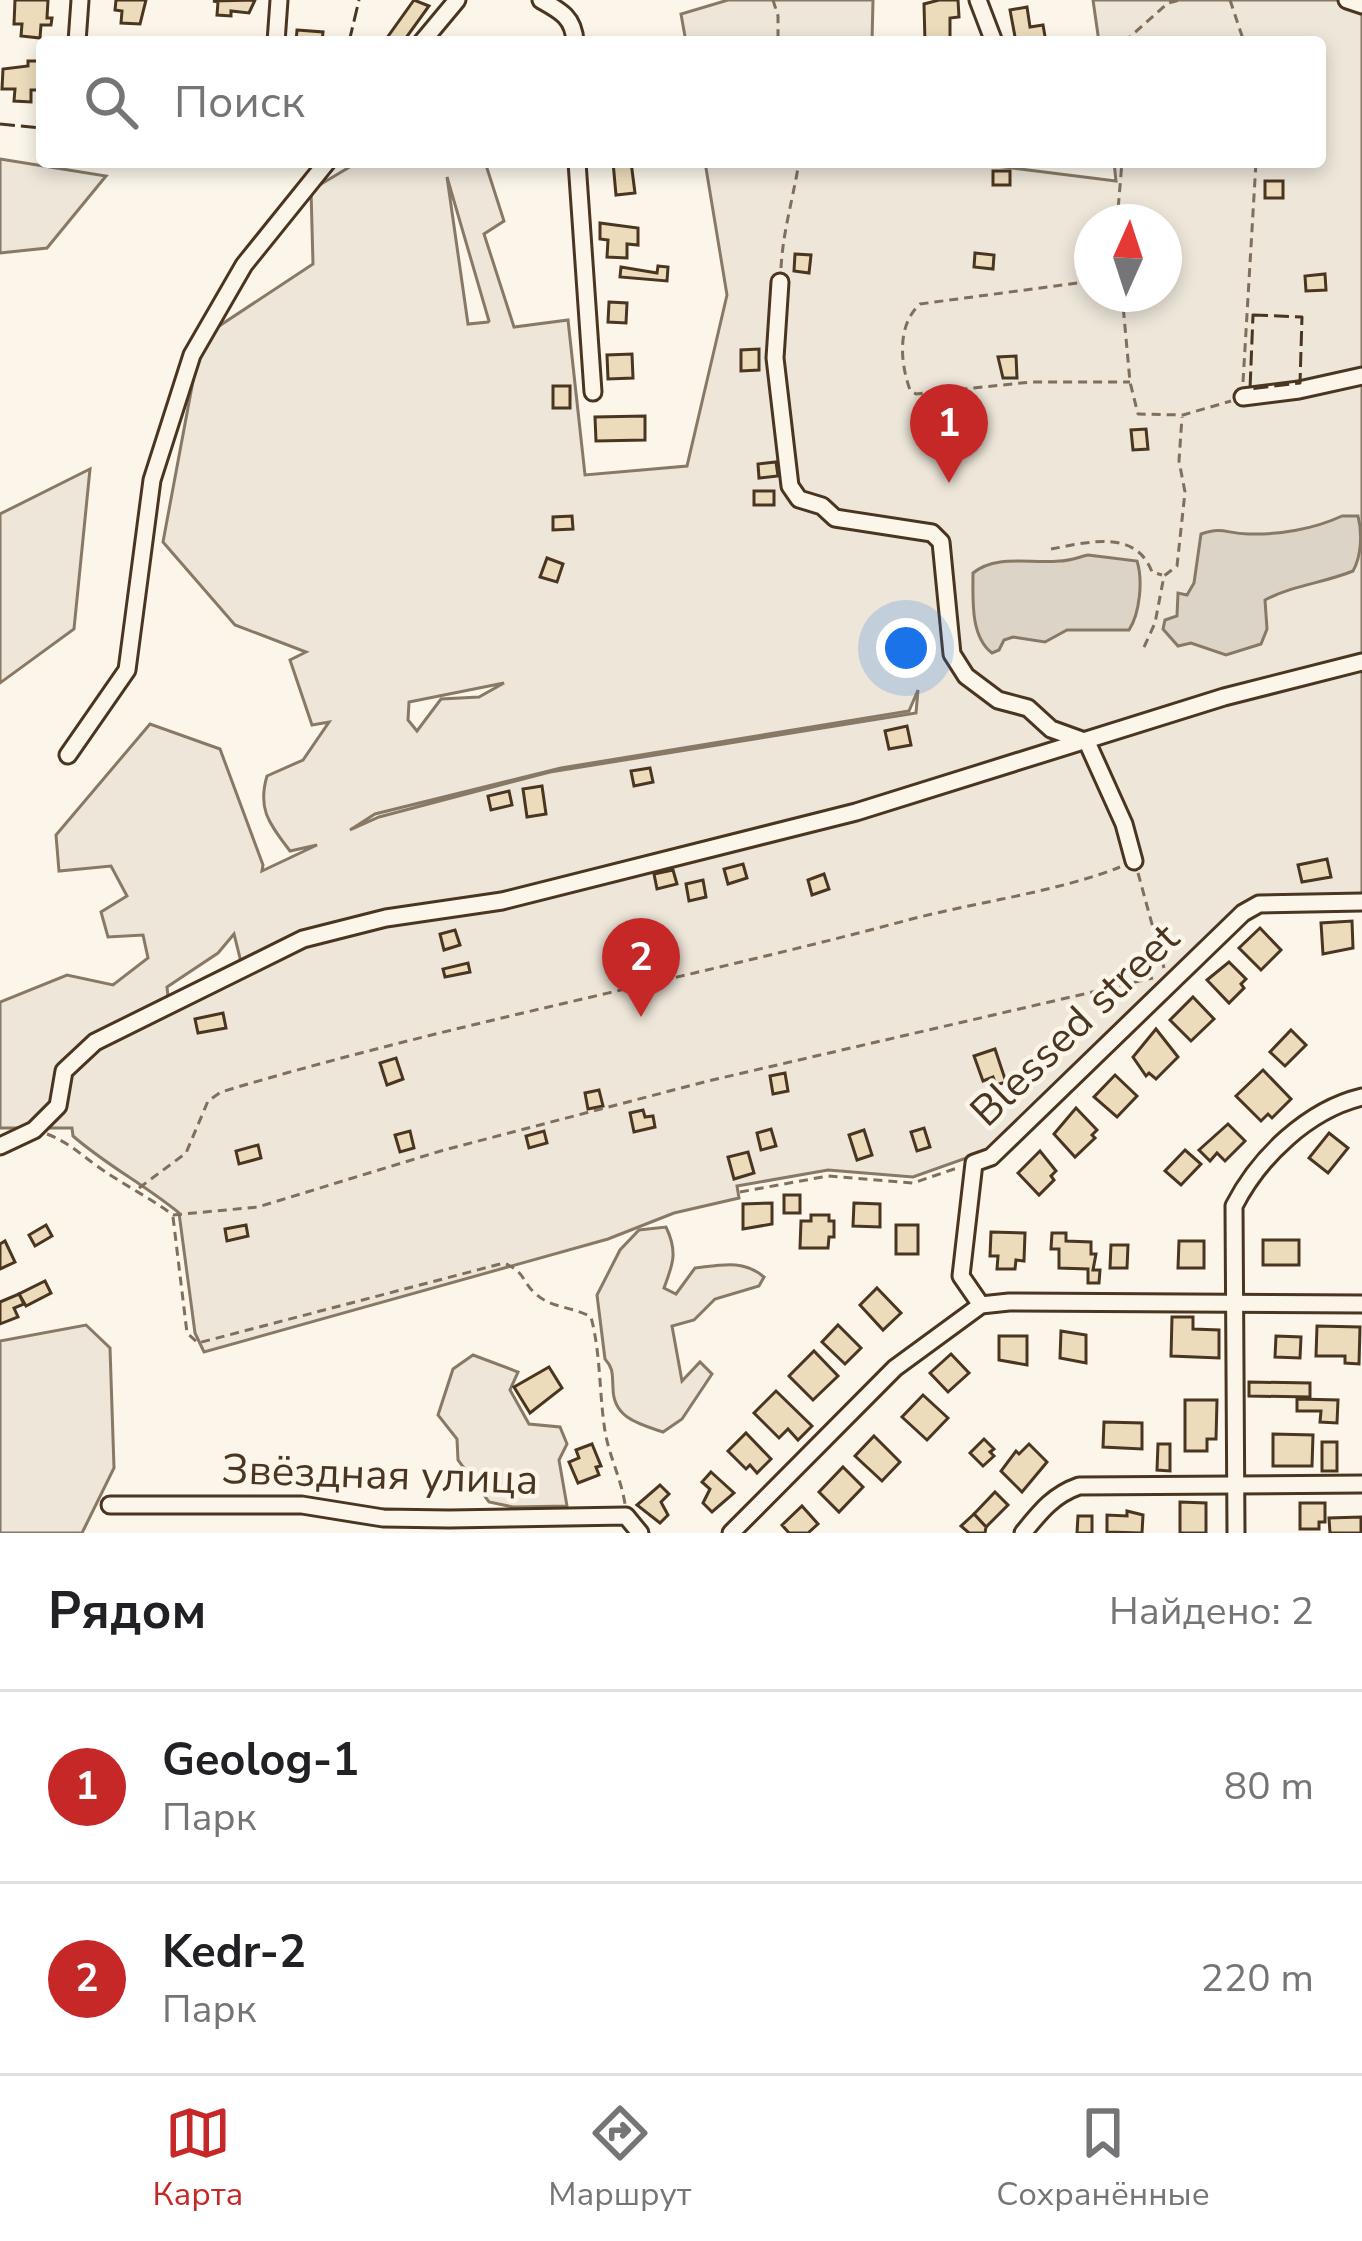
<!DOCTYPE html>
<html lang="ru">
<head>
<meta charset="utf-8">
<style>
  :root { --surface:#fff; --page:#f6f6f6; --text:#202124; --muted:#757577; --line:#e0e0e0; --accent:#c62828 }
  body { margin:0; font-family:"Nunito Sans",sans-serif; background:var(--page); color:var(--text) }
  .compass { position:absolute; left:1074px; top:204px; width:108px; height:108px; border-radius:50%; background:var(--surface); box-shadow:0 6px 18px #0003; rotate:3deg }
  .you { position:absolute; left:906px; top:648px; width:42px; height:42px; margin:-30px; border:9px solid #fff; border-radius:50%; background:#1a73e8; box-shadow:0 0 0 18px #1a73e833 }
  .badge { display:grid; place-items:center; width:78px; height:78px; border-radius:50%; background:var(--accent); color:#fff; font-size:39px; font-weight:700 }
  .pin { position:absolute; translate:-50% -99px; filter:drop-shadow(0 3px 6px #0008) }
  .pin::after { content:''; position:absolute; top:63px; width:42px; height:36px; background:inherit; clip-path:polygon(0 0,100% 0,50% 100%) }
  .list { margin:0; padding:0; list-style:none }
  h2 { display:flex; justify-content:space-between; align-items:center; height:156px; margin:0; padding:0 48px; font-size:51px }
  h2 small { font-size:39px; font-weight:400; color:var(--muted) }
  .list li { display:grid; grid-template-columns:78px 1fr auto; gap:36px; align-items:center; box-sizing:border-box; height:192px; padding:0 48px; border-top:3px solid var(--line) }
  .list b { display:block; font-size:45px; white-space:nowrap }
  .list p { margin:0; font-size:39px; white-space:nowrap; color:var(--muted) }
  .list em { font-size:39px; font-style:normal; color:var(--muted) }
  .icon { flex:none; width:66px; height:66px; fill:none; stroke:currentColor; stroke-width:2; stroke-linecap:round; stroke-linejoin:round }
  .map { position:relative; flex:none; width:1362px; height:1533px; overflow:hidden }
  .search { position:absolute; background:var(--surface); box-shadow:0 6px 18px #0003; left:36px; right:36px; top:36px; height:132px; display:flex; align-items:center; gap:30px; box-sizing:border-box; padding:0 42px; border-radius:12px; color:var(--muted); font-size:45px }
  .sheet { height:540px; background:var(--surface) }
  nav { display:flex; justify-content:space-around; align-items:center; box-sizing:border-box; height:168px; border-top:3px solid var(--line); background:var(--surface); font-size:33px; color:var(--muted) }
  nav a { display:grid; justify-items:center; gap:6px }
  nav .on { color:var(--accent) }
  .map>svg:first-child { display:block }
  .green { fill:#ede6d9; stroke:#887966; stroke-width:3; fill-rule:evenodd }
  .water { fill:#dcd4c6; stroke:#887966; stroke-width:3 }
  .building { fill:#ecdcbc; stroke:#4a3520; stroke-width:3 }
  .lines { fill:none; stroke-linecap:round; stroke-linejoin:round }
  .minor-casing { stroke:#4a3520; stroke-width:21 }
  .path { stroke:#7f6f5c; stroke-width:3; stroke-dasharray:9 6; stroke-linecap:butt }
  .minor { stroke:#fbf6e9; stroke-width:15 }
  .fence { stroke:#4a3520; stroke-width:3; stroke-dasharray:15 6; stroke-linecap:butt }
  .labels { text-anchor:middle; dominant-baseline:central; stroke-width:9; stroke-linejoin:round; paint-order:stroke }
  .street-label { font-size:42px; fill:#4a3520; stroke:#fbf6e9 }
</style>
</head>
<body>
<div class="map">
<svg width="1362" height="1533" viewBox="0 0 1362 1533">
  <rect width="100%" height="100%" fill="#fbf6e9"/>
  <g class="green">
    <polygon points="728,0 873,0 872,42 686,42 681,14"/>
    <path d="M1093 0H1362V655L1223 694 1086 739 1058 743C878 806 691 856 505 897 466 905 426 907 388 914 336 923 289 941 241 962L234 934 218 953 167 987 169 1007 304 943 386 921 502 905 858 816 1225 700 1362 667V896L1258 900 1238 910 989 1150 913 1177 828 1170 737 1186 739 1198 674 1213 608 1239 204 1352 195 1333 179 1213C145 1185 106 1165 73 1136L72 1128H0V1002L67 975 113 985 148 958 143 935 108 937 101 912 127 896 111 866 59 871 56 835 150 724 220 749 263 865 262 871 317 845 290 851C270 824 257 810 267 776L303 760 329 722 312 725 290 660 306 652 235 625 163 542 201 338 313 264 311 190 358 162H485L504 221 484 234 514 327 568 320 585 475 687 466 727 295 705 162H963L1116 181 1114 162H1320V42H1099ZM447 177 489 321 488 322 468 324ZM1092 222H1164V294H1092ZM504 683 479 697 441 699 417 731 408 720 409 702ZM918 690 916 713 550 772 379 817 350 830 375 814 561 768 909 711Z"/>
    <polygon points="0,159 106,176 47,248 0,253"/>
    <polygon points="90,469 74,629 0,683 0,514"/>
    <path d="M666 1227C678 1252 673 1264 664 1288L676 1294 695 1268C721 1265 743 1259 764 1277L759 1286 715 1299 694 1320 672 1326 682 1381 700 1362 712 1374 682 1419 663 1432C639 1424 613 1418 613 1388 612 1375 614 1369 605 1359L597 1295 620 1250 639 1230Z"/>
    <polygon points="86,1325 110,1348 114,1468 82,1533 0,1533 0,1341"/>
    <polygon points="473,1355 518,1372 510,1390 529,1424 560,1427 567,1444 559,1460 567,1506 513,1507 489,1502 458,1460 457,1439 438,1415 453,1369"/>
  </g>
  <g class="water">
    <path d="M1342 516H1358C1362 532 1362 555 1353 571 1324 583 1293 585 1265 600L1267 629 1261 644 1226 655 1191 643 1178 646 1163 629 1165 620 1177 616 1178 593 1187 595 1194 583 1201 534C1224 526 1226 534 1248 534 1279 535 1314 529 1342 516Z"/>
    <path d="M1088 555 1137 561C1143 580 1140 613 1129 630H1067L1045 642 1013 637 1004 640 999 650 992 653C970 636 973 599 973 573 996 554 1031 564 1059 561 1069 561 1079 557 1088 555Z"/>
  </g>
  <g class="building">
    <polygon points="15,0 48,0 47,18 52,18 51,25 41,25 40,38 21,36 22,24 14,24"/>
    <polygon points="116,0 146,0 140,24 121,23 122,11 115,10"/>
    <polygon points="255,0 249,13 231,11 231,16 217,15 218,2 213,1"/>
    <polygon points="414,0 429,6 403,42 384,42"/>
    <polygon points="939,0 958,0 959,17 950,18 950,40 957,42 925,42 924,4"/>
    <polygon points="1027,7 1030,27 1043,25 1046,42 1016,42 1010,10"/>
    <polygon points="297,30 323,32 322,42 296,42"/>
    <polygon points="28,61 42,61 42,90 31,90 31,102 14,101 15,89 2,89 3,69 28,66"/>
    <polygon points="613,162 631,162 635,193 616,195"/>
    <rect x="993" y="171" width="17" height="14"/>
    <rect x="1265" y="181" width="18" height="17"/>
    <polygon points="600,223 638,228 638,245 627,244 627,258 607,257 608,240 600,239"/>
    <polygon points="975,253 994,255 993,269 974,267"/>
    <polygon points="795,254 811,255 809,273 794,271"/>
    <polygon points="658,266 668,267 667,281 620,277 621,267 657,273"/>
    <polygon points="1325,274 1326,290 1306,291 1305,276"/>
    <polygon points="609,302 627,303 626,323 608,322"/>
    <polygon points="759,349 759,370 741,371 741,350"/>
    <polygon points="632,354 633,378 608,379 607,355"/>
    <polygon points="1016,356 1017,378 1003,378 998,357"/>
    <rect x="553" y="386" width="17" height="22"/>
    <polygon points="645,416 645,440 596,441 595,417"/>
    <polygon points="1146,429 1148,449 1133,450 1131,430"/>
    <polygon points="776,462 778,476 759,478 758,464"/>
    <rect x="754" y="491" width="20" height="14"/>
    <polygon points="572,516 573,529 553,530 553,517"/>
    <polygon points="547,558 563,564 557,582 540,577"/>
    <polygon points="907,726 911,745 889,749 885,731"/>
    <polygon points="650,768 653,782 634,786 631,771"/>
    <polygon points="542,786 546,814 527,817 523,789"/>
    <polygon points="509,791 512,805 491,810 488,796"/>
    <polygon points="1327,859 1331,877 1302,882 1298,865"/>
    <polygon points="743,864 747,878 728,884 724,869"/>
    <polygon points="673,870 677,884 657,889 654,874"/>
    <polygon points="824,874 829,889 812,895 808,880"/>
    <polygon points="703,880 706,897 689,901 686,884"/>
    <polygon points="1352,921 1353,948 1323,954 1321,923"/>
    <polygon points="1260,928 1281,950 1261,970 1239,948"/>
    <polygon points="455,930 460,945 444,950 440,934"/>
    <polygon points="1229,962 1246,979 1241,984 1244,988 1229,1003 1207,980"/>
    <polygon points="468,963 470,972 445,977 443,969"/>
    <polygon points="656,963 659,977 639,982 635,967"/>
    <polygon points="1193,997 1214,1019 1191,1041 1170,1020"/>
    <polygon points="223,1013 226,1028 198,1033 195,1019"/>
    <polygon points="1156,1029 1178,1057 1156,1079 1149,1073 1146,1076 1133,1057"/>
    <polygon points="1291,1030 1306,1045 1285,1066 1270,1052"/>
    <polygon points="995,1049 1006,1082 996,1085 993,1077 983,1081 974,1056"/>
    <polygon points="396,1058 403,1079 387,1085 380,1063"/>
    <polygon points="1263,1070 1291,1099 1272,1118 1268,1114 1261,1121 1236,1096"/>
    <polygon points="785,1073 788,1091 773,1094 770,1076"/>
    <polygon points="1115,1075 1137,1096 1117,1117 1094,1097"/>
    <polygon points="599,1090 603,1106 588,1109 585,1093"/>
    <polygon points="1076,1108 1097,1130 1092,1135 1095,1138 1075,1157 1054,1134"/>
    <polygon points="643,1110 645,1117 653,1116 655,1127 634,1132 630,1113"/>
    <polygon points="1228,1124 1245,1141 1225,1161 1217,1153 1210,1161 1199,1150"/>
    <polygon points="924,1128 930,1147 917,1151 911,1132"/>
    <polygon points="771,1129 776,1146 761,1150 757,1133"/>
    <polygon points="864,1130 872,1155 857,1160 849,1135"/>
    <polygon points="410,1131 414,1148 400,1152 395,1135"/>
    <polygon points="544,1131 547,1143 529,1148 526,1136"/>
    <polygon points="1329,1133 1348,1148 1328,1173 1309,1158"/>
    <polygon points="258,1145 261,1158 239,1164 236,1151"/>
    <polygon points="1185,1150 1201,1164 1181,1185 1165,1171"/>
    <polygon points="1040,1151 1056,1171 1051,1176 1054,1180 1039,1195 1018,1173"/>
    <polygon points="748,1152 754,1173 734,1179 728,1157"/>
    <rect x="784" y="1195" width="16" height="18"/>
    <polygon points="772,1203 772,1224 743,1229 743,1204"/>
    <polygon points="854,1203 880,1204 880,1227 853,1226"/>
    <polygon points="811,1215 829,1215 829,1221 834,1221 834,1237 829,1237 828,1248 800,1248 801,1221 811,1221"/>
    <polygon points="46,1225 52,1236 35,1246 29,1235"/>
    <polygon points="246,1225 248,1236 227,1241 225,1229"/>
    <rect x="896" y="1225" width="22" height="29"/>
    <polygon points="991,1232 1025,1233 1024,1261 1016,1260 1015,1269 997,1269 998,1256 990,1256"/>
    <polygon points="1052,1233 1066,1233 1066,1241 1091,1242 1091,1254 1096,1254 1093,1270 1100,1270 1099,1283 1088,1283 1088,1269 1059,1268 1059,1249 1051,1249"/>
    <rect x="1263" y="1240" width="36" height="25"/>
    <polygon points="5,1241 15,1262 0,1269 0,1244"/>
    <polygon points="1179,1241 1204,1241 1204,1268 1178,1268"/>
    <polygon points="1111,1245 1128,1245 1127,1268 1110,1268"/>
    <polygon points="45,1281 51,1293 26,1306 19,1294"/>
    <polygon points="877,1288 901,1313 883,1330 860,1305"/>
    <polygon points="19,1294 24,1304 14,1308 18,1317 0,1324 0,1302"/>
    <polygon points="1172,1317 1193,1317 1193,1329 1219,1330 1219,1358 1171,1356"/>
    <polygon points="838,1325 861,1348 845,1364 822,1342"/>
    <polygon points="1317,1326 1360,1327 1359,1364 1345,1363 1345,1356 1316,1356"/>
    <polygon points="1061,1331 1086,1335 1086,1363 1060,1358"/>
    <polygon points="999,1336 1027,1336 1027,1365 999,1360"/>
    <polygon points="1276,1336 1301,1337 1300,1358 1275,1357"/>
    <polygon points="814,1351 838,1376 813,1400 789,1376"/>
    <polygon points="951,1354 969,1373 948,1392 930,1373"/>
    <polygon points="549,1367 562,1388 530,1413 514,1387"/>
    <polygon points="1249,1382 1310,1383 1310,1397 1249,1396"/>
    <polygon points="776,1391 812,1426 798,1440 788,1429 779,1438 754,1413"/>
    <polygon points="923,1395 948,1418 927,1440 902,1417"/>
    <polygon points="1297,1399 1338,1400 1337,1423 1320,1422 1321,1411 1297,1411"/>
    <polygon points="1185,1400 1217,1400 1216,1439 1207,1439 1207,1451 1185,1451"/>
    <polygon points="1104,1422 1142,1423 1142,1449 1103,1447"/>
    <polygon points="746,1433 771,1459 757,1473 750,1465 746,1469 728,1451"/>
    <polygon points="1273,1434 1313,1435 1312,1466 1273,1466"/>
    <polygon points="874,1436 900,1462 882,1481 855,1456"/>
    <polygon points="984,1439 994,1449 990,1452 994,1456 983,1466 970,1453"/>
    <rect x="1322" y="1442" width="15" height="29"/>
    <polygon points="592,1444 601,1466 596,1467 599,1475 578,1483 569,1462 579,1458 576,1450"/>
    <polygon points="1029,1444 1047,1462 1022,1492 1001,1471 1016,1451 1019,1454"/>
    <polygon points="1158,1444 1170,1444 1170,1471 1157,1470"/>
    <polygon points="843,1467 863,1487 839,1512 819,1492"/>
    <polygon points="711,1472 734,1493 712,1512 703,1503 710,1489 702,1482"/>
    <polygon points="660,1485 669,1494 661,1502 668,1515 660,1523 637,1505"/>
    <polygon points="995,1492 1008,1505 986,1527 974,1514"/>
    <polygon points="1180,1502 1206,1503 1206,1533 1180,1533"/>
    <polygon points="1300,1503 1325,1503 1325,1522 1319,1522 1319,1529 1300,1529"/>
    <polygon points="802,1506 818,1524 808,1533 789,1533 782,1525"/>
    <polygon points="1127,1511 1143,1515 1142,1533 1107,1532 1107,1515 1127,1516"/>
    <polygon points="974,1514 986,1527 985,1533 969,1533 961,1526"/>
    <polygon points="1078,1516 1092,1516 1092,1533 1077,1533"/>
    <polygon points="1361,1517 1361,1533 1330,1533 1329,1518"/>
  </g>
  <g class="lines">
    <defs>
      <g id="minor">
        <path d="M541 0C561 11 574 18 575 42"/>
        <polyline points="978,0 994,42"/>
        <polyline points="1347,0 1362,5"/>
        <polyline points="77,42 80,0"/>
        <polyline points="276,42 279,0"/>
        <polyline points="422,42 457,0"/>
        <polyline points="577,162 593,392"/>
        <polyline points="780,282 775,358 790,486 799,499 822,506 835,518 932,533 941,542 952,654 966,676 998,700 1028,708 1051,729 1087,742 1124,824 1134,861"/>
        <polyline points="1243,397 1299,390 1362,376"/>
        <polyline points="68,755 127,670 152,480 192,355 244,265 327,162"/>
        <polyline points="0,1146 34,1130 58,1106 64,1071 95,1042 303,939 386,918 502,901 856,812 1224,697 1362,662"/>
        <polyline points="981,1305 961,1276 974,1163 991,1157 1243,913 1259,904 1362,902"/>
        <polyline points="110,1505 302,1505 383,1518 449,1519 626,1516 640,1533"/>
        <polyline points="731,1533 895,1368 981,1305 1009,1302 1362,1304"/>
        <path d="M1023 1533C1040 1512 1053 1495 1079 1486L1362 1484"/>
        <path d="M1236 1533 1234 1206C1259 1157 1308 1110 1362 1097"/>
      </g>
    </defs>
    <use href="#minor" class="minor-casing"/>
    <g class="path">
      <polyline points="773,0 778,16 778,42"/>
      <polyline points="1230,0 1244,42"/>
      <polyline points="1124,42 1168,3 1180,0"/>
      <polyline points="1117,222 1122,162"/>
      <path d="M781 268C783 231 793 199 799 162"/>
      <path d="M1092 281 920 304C897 325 900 362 910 390L916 394 1031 382H1130"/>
      <polyline points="1122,294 1130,382 1138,414 1183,415 1231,401"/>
      <polyline points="1243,382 1256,162"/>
      <path d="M1051 549C1089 542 1136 529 1152 572L1162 575"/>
      <polyline points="1144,647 1155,623 1164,576 1177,566 1185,492 1179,461 1182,417"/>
      <polyline points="1138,873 1164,968"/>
      <path d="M47 1134C68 1142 80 1154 97 1166 122 1184 149 1197 173 1215L258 1207 444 1150 708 1081 1153 978"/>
      <path d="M139 1188 186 1153 208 1101 221 1092C447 1024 680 981 908 920 976 902 1057 892 1120 867"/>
      <polyline points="740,1192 828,1176 913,1183 960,1167"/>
      <path d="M173 1217 187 1333 198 1343 504 1263C527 1273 521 1282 537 1295 552 1308 574 1307 591 1317 601 1355 599 1393 605 1431 609 1456 621 1478 625 1504"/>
    </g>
    <use href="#minor" class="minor"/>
    <g class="fence">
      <polyline points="349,42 359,0"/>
      <polyline points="0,124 42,128"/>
      <polygon points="1253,315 1302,317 1300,383 1250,389"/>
    </g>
  </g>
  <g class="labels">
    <g class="street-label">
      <text transform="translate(1075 1025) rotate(-44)">Blessed street</text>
      <text transform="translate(380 1475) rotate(2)">Звёздная улица</text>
    </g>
  </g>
</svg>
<svg class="compass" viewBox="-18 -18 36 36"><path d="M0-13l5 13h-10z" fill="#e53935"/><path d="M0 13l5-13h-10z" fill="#757577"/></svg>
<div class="you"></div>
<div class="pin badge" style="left:949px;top:483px">1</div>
<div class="pin badge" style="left:641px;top:1017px">2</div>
<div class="search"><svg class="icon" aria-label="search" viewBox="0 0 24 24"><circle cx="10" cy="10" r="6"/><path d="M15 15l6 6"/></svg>Поиск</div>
</div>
<section class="sheet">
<h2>Рядом<small>Найдено: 2</small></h2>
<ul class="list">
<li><span class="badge">1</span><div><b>Geolog-1</b><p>Парк</p></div><em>80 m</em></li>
<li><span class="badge">2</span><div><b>Kedr-2</b><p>Парк</p></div><em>220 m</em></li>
</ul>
</section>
<nav>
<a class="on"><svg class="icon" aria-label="map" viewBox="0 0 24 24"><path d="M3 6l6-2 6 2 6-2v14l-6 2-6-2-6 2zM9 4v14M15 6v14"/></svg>Карта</a>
<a><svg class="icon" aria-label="directions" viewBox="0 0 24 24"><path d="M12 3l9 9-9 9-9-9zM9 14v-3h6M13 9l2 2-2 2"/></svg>Маршрут</a>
<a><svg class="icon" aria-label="saved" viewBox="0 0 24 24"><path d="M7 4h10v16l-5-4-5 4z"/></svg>Сохранённые</a>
</nav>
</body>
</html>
